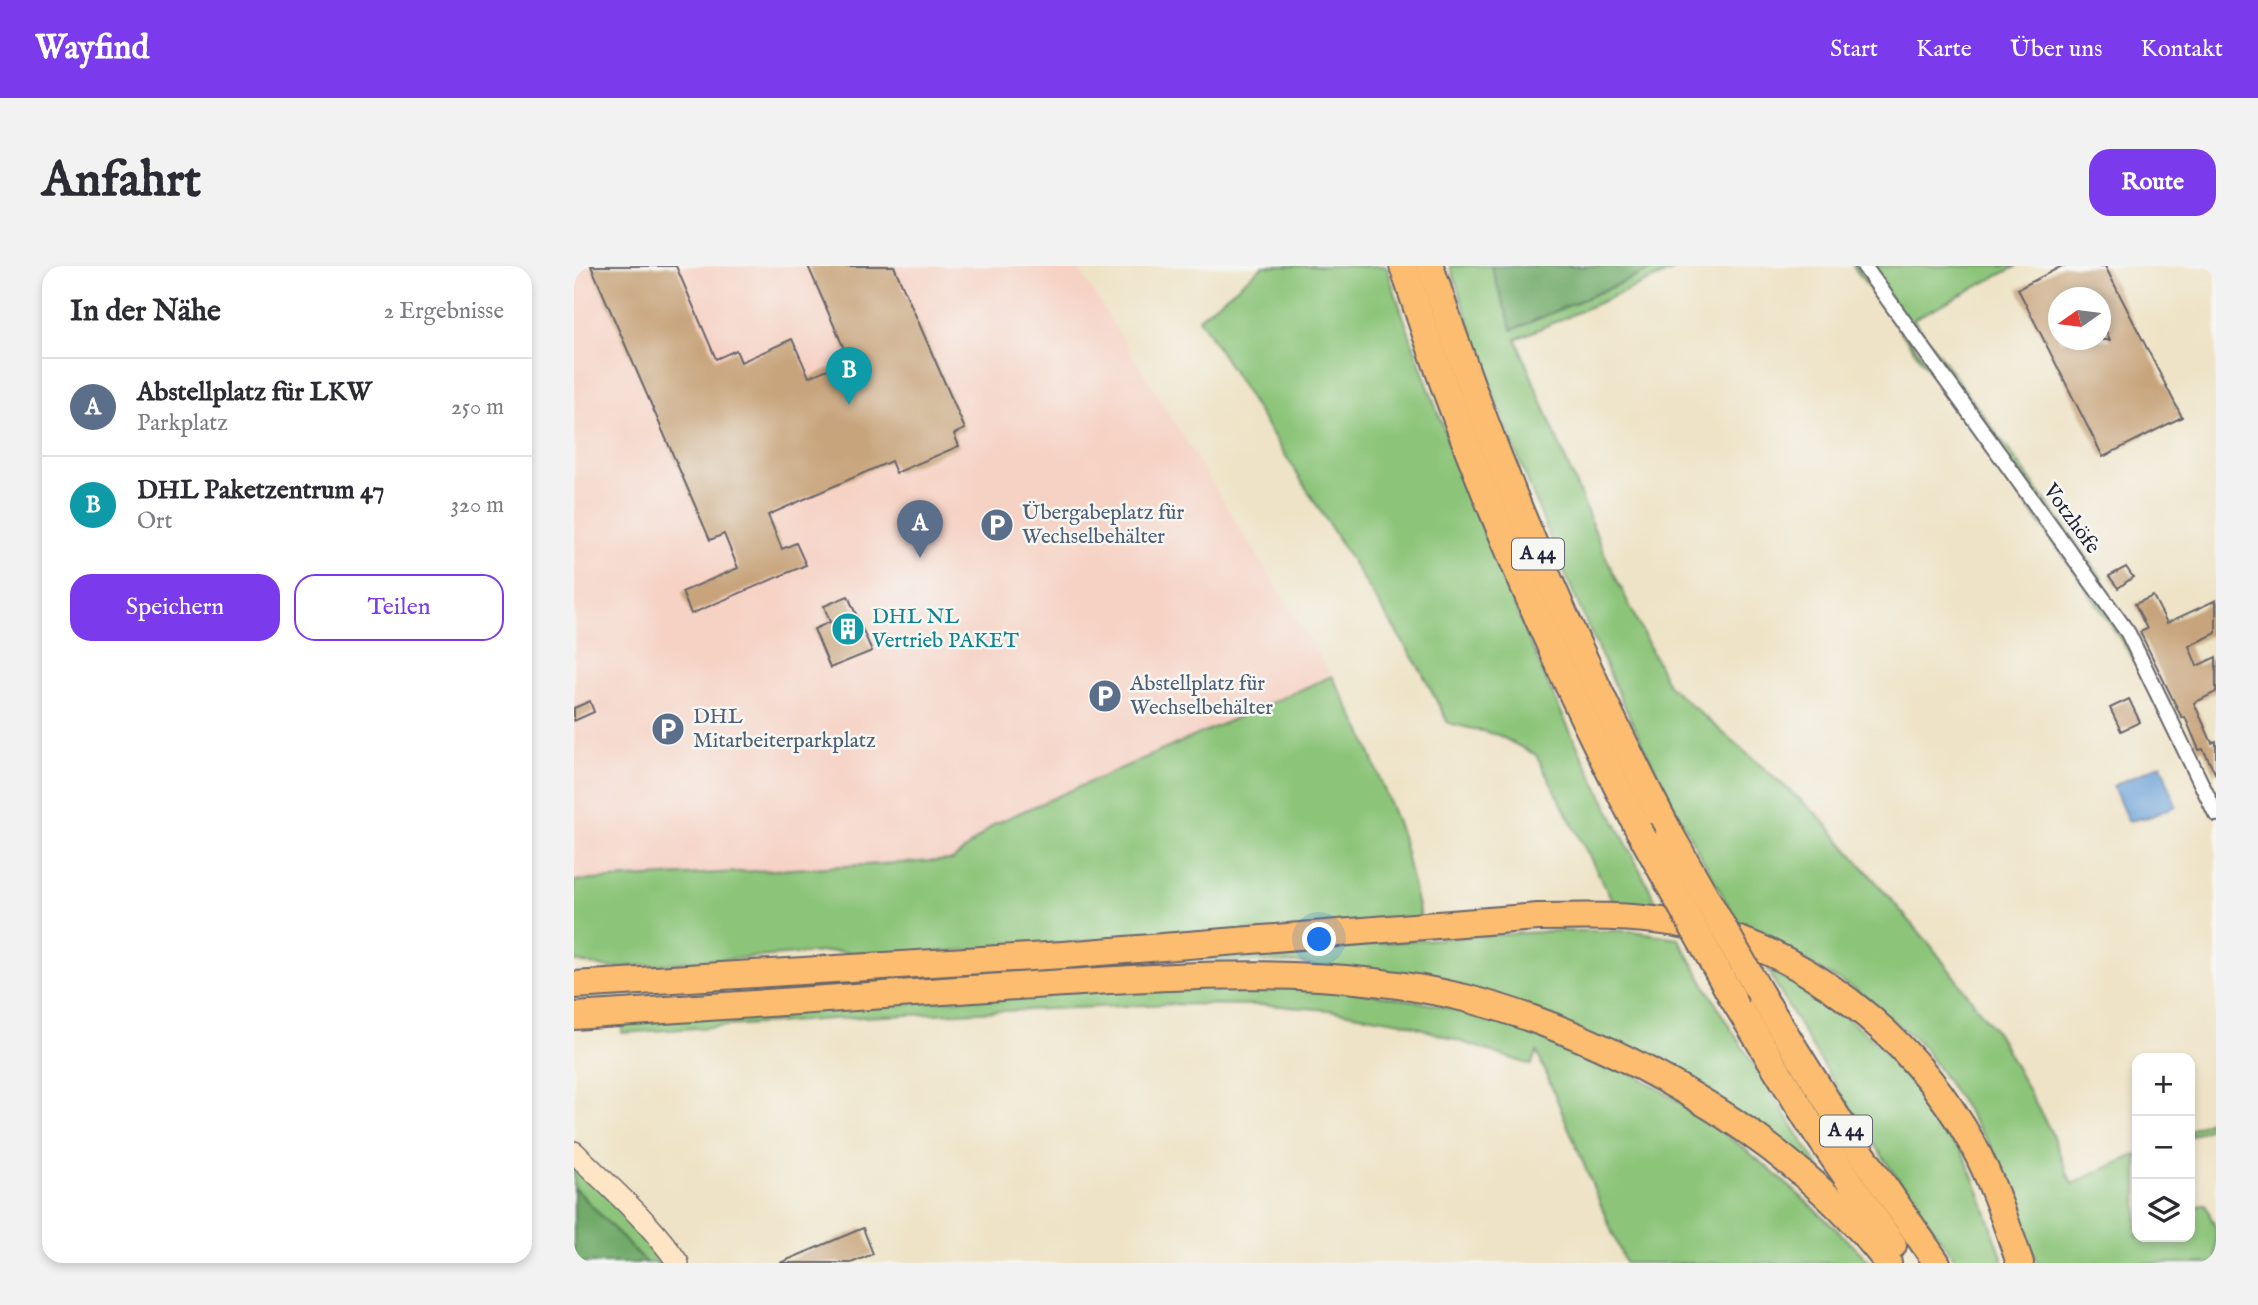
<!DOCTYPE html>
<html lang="de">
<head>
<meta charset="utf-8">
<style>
  :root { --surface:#fff; --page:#f2f2f3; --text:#2b2b33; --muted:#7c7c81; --line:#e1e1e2; --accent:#7c3aed }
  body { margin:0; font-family:"IM FELL English",serif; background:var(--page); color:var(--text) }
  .controls { position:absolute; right:21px; bottom:21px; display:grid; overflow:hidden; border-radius:14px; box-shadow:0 4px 10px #0003 }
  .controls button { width:63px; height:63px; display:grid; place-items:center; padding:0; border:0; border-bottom:2px solid var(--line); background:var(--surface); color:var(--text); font:35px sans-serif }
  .compass { position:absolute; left:1474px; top:21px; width:63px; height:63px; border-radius:50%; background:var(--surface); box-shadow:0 4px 10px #0003; rotate:256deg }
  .you { position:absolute; left:746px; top:674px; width:24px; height:24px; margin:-18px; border:5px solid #fff; border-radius:50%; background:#1a73e8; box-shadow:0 0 0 10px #1a73e833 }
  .badge { display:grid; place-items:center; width:46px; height:46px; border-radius:50%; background:var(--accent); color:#fff; font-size:23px; font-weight:700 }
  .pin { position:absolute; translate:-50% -58px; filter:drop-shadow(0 2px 4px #0008) }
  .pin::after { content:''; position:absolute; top:37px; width:24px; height:21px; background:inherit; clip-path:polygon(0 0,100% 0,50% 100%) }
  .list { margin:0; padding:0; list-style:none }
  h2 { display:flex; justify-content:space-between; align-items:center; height:91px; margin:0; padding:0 28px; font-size:30px }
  h2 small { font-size:23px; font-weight:400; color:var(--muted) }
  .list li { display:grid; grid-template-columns:46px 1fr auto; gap:21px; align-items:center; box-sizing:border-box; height:98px; padding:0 28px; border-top:2px solid var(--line) }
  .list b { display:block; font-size:26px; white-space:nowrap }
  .list p { margin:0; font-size:23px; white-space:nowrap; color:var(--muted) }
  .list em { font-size:23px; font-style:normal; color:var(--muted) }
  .actions { display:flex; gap:14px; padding:21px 28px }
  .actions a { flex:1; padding:16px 0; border:2px solid var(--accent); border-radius:21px; text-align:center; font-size:24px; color:var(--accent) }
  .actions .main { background:var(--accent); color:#fff }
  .icon { flex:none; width:38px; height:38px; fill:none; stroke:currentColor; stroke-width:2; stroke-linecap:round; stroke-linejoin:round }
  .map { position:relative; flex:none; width:1642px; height:997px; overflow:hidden; border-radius:21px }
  header { display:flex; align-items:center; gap:42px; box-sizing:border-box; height:98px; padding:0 35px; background:var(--accent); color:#fff }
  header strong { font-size:33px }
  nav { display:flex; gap:38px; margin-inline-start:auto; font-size:24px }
  .intro { display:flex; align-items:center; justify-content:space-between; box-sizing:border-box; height:168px; padding:0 42px }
  h1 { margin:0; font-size:49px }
  .button { padding:18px 32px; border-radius:21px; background:var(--accent); color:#fff; font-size:24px; font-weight:700 }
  main { display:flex; gap:42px; padding:0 42px }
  aside { flex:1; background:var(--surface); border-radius:21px; box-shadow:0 4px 10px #0003 }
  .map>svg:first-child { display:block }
  .built { fill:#f6d2c4 }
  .green { fill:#8cc579; stroke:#57745a; stroke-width:2 }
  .forest { fill:#71aa69; stroke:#4a6652; stroke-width:2 }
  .water { fill:#669fd5; stroke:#446088; stroke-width:2 }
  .building { fill:#c8a47b; fill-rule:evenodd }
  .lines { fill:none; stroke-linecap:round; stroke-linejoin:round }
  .street-casing { stroke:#69666c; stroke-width:18 }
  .secondary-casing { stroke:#69666c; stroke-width:24 }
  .highway-casing { stroke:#69666c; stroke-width:30 }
  .street { stroke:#fff; stroke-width:14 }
  .secondary { stroke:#fee5c5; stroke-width:21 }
  .highway { stroke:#fcbd6f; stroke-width:26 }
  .highway-bridge-casing { stroke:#69666c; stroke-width:30; stroke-linecap:butt }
  .highway-bridge { stroke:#fcbd6f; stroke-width:26 }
  .labels { text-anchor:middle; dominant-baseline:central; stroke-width:5; stroke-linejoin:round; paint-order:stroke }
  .shield { fill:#f6f6f2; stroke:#626272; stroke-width:2 }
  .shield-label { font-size:19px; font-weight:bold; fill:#22223b }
  .service-label { font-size:21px; fill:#4e5e75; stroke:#f6f6f2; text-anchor:start }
  .street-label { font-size:21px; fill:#22223b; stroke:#f6f6f2 }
  .culture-label { font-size:21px; fill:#0d838f; stroke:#f6f6f2; text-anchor:start }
</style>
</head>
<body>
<header>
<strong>Wayfind</strong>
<nav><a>Start</a><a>Karte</a><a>Über uns</a><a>Kontakt</a></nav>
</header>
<div class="intro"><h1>Anfahrt</h1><a class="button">Route</a></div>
<main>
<aside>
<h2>In der Nähe<small>2 Ergebnisse</small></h2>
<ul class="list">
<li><span class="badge" style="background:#5c6f8a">A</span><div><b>Abstellplatz für LKW</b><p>Parkplatz</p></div><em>250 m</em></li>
<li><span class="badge" style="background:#0f9aa8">B</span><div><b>DHL Paketzentrum 47</b><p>Ort</p></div><em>320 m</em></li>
</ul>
<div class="actions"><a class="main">Speichern</a><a>Teilen</a></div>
</aside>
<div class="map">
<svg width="1642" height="997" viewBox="0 0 1642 997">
  <rect width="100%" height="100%" fill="#f6f6f2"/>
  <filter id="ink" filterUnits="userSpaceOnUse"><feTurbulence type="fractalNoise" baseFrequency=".0143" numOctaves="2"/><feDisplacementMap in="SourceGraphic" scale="14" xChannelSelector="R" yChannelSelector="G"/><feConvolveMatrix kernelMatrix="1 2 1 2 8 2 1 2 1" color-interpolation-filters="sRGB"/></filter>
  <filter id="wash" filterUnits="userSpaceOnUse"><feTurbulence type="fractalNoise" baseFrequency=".00686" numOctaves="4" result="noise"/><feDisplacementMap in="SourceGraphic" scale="28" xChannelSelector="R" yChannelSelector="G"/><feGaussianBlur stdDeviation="1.57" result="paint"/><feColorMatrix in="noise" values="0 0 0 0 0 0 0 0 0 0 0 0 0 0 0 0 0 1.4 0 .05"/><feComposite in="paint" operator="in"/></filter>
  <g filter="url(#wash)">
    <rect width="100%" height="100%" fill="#eee3c6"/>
    <polygon class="built" points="0,0 503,0 758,410 420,558 380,594 0,615"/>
    <g class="green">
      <path d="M689 0H812C863 151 920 301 987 446 1018 512 1052 577 1085 641L1043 643 962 489 924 469 874 457 849 408 625 52Z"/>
      <path d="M876 0H917L939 64 1086 0H1109L942 73 1030 287 1094 419 1246 551 1358 681 1424 769 1476 864 1498 918 1563 888V971H1616V925L1623 941 1631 938 1642 963V997H1463L1420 885 1348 779 1283 724 1210 684 1173 672C1048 460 953 233 876 0Z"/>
      <polygon points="1279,0 1283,0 1554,374 1562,397 1499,303"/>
      <polygon points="1293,0 1443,0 1339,53 1528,312 1519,311"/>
      <polygon points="758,410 789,468 828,570 847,654 302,690 262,685 35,702 0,695 0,615 379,594 420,558"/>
      <polygon points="979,665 1059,665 1104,672 1150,752 1262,928 1050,785 728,697 627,694 626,689"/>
      <path d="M1194 704C1272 742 1336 798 1381 873 1403 911 1415 956 1430 997H1384C1315 902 1249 807 1194 704Z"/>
      <path d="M672 714C726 720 782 724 835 734 904 746 1004 779 1066 812 1152 860 1227 928 1297 997H1051L963 786 957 799 828 756 755 744 694 739 594 738 287 751 48 767V756Z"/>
      <polygon points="1642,852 1642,859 1616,871 1616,864"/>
      <polygon points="0,900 45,937 95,997 72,997 0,921"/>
    </g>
    <g class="forest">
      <polygon points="917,0 1086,0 938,64"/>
      <polygon points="0,921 72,997 0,997"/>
    </g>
    <polygon class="water" points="1587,498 1602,540 1575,551 1554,555 1539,520"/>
    <g id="blocks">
      <g class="building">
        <polygon points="17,0 102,0 142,93 162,84 167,96 218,73 235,111 275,94 234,0 320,0 391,163 380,168 385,180 322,207 317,195 194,249 208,283 222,277 232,299 117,348 108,326 164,302 150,268 136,274"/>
        <path d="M1488 0H1531L1608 151 1529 191 1444 23ZM1485 32H1527V55L1536 74H1485Z"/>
        <polygon points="1552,301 1559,311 1544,322 1535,310"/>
        <polygon points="274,330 298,385 256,402 240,363 256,356 250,340"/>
        <polygon points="1579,330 1593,357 1642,334 1642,367 1615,380 1623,400 1642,391 1642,426 1620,437 1638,477 1642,475 1642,509 1629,483 1625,484 1611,451 1608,452 1566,366 1573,363 1561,338"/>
        <polygon points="1555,433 1566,456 1547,465 1536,442"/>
        <polygon points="16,435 20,446 0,455 0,442"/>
        <polygon points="289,962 299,988 277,997 206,997"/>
      </g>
    </g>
  </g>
  <g filter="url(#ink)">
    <use href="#blocks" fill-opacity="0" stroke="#69666c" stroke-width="2"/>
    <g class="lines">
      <defs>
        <polyline id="street" points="1290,0 1554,367 1642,548"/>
        <path id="secondary" d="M0 886C37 923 75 954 104 997"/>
        <g id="highway">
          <path d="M829 0C892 194 972 383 1065 564"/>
          <path d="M856 0C920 195 1000 384 1095 566"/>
          <path d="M0 719 489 689 964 651C1011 650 1056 649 1102 657 1228 679 1338 769 1399 879 1419 916 1432 957 1446 997"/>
          <polyline points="1187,729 1268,859 1363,997"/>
          <polyline points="1158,731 1235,856 1319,979"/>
          <path d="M0 750C143 741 286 730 428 721 582 712 740 695 891 732 969 752 1042 785 1111 825 1188 870 1259 926 1314 997"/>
        </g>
      </defs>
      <use href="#street" class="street-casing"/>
      <use href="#secondary" class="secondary-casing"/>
      <use href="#highway" class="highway-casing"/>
      <use href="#street" class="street"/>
      <use href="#secondary" class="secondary"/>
      <use href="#highway" class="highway"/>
      <defs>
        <g id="highway-bridge">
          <polyline points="1065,564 1158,731"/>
          <polyline points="1095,566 1187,729"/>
        </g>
      </defs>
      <use href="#highway-bridge" class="highway-bridge-casing"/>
      <use href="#highway-bridge" class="highway-bridge"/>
    </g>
  </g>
  <defs>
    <symbol id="parking-disc" viewBox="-11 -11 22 22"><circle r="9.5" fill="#5c6f8a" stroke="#f6f6f2"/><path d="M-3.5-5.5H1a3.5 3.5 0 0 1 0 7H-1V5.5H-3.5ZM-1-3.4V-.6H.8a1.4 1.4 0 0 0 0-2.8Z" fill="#fff"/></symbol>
    <symbol id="building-disc" viewBox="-11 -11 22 22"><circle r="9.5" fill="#0f9aa8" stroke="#f6f6f2"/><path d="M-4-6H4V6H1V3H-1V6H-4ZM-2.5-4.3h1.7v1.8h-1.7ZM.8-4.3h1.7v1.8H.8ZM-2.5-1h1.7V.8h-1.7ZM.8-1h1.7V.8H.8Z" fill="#fff"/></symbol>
  </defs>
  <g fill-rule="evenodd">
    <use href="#parking-disc" x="404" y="240" width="38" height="38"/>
    <use href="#building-disc" x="255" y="344" width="38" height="38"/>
    <use href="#parking-disc" x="512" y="411" width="38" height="38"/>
    <use href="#parking-disc" x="75" y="444" width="38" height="38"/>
  </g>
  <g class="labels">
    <g class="shield">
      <rect x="938" y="272.5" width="52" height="31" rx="5"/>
      <rect x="1246" y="849.5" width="52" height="31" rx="5"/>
    </g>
    <g class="shield-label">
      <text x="964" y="288">A 44</text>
      <text x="1272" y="865">A 44</text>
    </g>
    <g class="service-label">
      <text x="448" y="247">Übergabeplatz für<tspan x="448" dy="24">Wechselbehälter</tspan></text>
      <text x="556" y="418">Abstellplatz für<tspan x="556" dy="24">Wechselbehälter</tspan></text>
      <text x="119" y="451">DHL<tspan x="119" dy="24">Mitarbeiterparkplatz</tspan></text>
    </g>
    <g class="street-label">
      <text transform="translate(1497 253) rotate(54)">Votzhöfe</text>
    </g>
    <g class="culture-label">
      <text x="298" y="351">DHL NL<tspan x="298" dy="24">Vertrieb PAKET</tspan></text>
    </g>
  </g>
</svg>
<div class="controls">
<button>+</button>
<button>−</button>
<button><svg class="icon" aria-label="layers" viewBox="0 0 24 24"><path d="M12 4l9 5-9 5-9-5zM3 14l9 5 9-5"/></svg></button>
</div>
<svg class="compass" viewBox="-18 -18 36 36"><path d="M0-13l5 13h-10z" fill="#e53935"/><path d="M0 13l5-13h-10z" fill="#7c7c81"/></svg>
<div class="you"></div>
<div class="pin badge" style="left:346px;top:292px;background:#5c6f8a">A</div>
<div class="pin badge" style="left:275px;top:139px;background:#0f9aa8">B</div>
</div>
</main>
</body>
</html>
